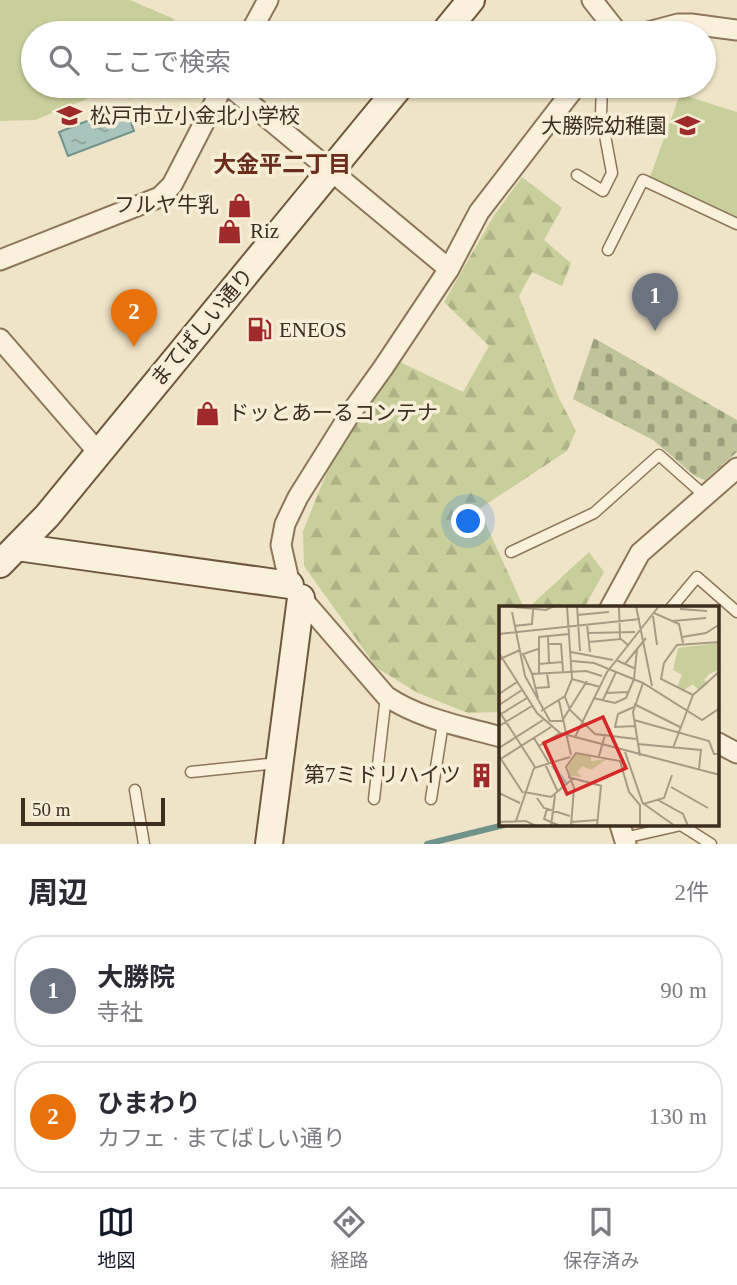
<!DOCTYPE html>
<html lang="ja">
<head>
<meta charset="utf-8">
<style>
  :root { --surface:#fff; --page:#f7f7f7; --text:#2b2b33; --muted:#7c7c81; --line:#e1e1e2; --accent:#111827 }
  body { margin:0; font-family:"Times New Roman","Noto Sans JP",serif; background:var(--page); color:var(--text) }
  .scale { position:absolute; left:21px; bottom:18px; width:144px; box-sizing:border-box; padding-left:7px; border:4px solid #3d2e20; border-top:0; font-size:19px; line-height:24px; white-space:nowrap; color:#3d2e20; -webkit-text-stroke:5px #f7eed8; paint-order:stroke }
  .you { position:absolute; left:469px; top:522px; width:24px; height:24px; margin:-18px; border:5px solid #fff; border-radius:50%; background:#1a73e8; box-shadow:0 0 0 10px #1a73e833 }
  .badge { display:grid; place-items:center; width:46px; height:46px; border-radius:50%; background:var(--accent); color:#fff; font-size:23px; font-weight:700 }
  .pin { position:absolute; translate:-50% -58px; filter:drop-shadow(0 2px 4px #0008) }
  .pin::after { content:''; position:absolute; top:37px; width:24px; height:21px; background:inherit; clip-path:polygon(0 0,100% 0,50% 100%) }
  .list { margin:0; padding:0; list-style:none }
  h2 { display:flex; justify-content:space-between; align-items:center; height:91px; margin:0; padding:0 28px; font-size:30px }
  h2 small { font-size:23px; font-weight:400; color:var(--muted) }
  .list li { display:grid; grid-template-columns:46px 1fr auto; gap:21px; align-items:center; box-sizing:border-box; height:112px; margin:0 14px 14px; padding:0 14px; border:2px solid var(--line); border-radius:28px }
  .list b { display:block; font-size:26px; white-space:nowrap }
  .list p { margin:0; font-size:23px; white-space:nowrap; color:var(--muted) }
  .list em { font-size:23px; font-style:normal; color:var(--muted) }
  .icon { flex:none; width:38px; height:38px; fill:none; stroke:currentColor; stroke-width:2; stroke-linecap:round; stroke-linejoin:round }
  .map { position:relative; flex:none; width:737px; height:844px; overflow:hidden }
  .search { position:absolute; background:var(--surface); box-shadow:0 2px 5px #0004; left:21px; right:21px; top:21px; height:77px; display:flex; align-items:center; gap:18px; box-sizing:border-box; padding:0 24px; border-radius:38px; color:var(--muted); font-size:26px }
  .sheet { height:343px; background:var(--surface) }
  nav { display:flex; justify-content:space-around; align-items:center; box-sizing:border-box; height:98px; border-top:2px solid var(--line); background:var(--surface); font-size:19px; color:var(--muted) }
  nav a { display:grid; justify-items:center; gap:4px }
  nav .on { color:var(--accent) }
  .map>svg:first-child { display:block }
  .forest { fill:url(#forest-firs) }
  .cemetery { fill:url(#cemetery-stones) }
  .garden { fill:#c9cf9b }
  .water { fill:url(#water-ripples); stroke:#6f938a; stroke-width:2 }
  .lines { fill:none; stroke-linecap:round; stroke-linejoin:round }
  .stream { stroke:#6f938a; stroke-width:6 }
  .lane-casing { stroke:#8d765c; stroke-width:13 }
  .street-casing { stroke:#8d765c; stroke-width:23 }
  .secondary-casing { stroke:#6f573f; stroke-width:30 }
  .lane { stroke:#faf1dc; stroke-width:10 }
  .street { stroke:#faf1dc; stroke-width:19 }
  .secondary { stroke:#faf1dc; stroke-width:26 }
  .labels { text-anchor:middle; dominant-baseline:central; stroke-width:7; stroke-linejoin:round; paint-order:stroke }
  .poi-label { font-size:21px; fill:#3d2e20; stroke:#f7eed8; text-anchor:start }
  .street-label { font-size:21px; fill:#3d2e20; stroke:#f7eed8 }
  .neighbourhood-label { font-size:23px; font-weight:bold; fill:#6b2e1e; stroke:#f7eed8 }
  .inset-river { fill:none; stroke:#a9c4bc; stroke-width:3.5 }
  .inset-road { fill:none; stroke:#a89b85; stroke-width:2 }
  .view { fill:#d62828; fill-opacity:0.15; stroke:#d62828; stroke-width:3.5 }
  .inset-edge { fill:none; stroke:#3d2e20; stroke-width:3.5 }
</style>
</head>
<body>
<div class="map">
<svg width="737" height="844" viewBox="0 0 737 844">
  <defs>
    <pattern id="forest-firs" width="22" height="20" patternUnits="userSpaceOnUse" patternTransform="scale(1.75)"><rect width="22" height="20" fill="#c9cf9b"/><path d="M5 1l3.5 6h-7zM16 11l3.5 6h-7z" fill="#aeb285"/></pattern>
    <pattern id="cemetery-stones" width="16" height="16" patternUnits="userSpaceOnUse" patternTransform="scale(1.75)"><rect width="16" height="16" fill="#bfc49a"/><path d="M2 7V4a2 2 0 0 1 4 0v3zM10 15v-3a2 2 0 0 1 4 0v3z" fill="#9ca07d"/></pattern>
    <pattern id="water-ripples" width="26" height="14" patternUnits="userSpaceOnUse" patternTransform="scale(1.75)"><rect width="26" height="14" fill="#a9c4bc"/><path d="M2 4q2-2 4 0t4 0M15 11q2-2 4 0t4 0" fill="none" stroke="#8ba098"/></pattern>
  </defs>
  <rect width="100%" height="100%" fill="#f0e4c8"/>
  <g class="forest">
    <polygon points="522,177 562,208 544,240 571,263 562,286 532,272 519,296 558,396 576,431 567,451 479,509 524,608 501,608 501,712 468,713 418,693 377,668 304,566 303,531 329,467 358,419 400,362 463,392 489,346 444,302 493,217"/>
    <polygon points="589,552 604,572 584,608 528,608"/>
  </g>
  <polygon class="cemetery" points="594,338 737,420 737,452 705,480 695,476 653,440 573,399"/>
  <g class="garden">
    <polygon points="0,0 130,0 174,19 168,33 33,33 33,86 119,86 35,120 0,121"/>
    <polygon points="680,94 737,112 737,219 650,177"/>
  </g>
  <polygon class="water" points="125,106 134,131 68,156 59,132"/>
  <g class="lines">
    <polyline class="stream" points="427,844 504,825"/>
    <defs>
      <g id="lane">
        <polyline points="577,175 603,191 612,173 601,114 602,86"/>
        <polyline points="608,250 643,180 737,224"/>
        <polyline points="511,552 594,513 659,455 704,495"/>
        <polyline points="671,608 697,577 737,612"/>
        <polyline points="191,772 277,763"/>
        <polyline points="135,790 144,844"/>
        <polyline points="374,799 386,696"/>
        <polyline points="431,799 443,723"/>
        <polyline points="681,825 711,844"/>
        <polyline points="624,838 681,825"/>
      </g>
      <g id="street">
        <polyline points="592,0 618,33"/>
        <polyline points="250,33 268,0"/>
        <polyline points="644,33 678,24 691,24 737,30"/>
        <polyline points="229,86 449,269"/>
        <polyline points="0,260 160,197 172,185 223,86"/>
        <polyline points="0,339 98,452"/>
        <polyline points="610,608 640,553 737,468"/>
        <path d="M501 737C461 726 420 719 386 696L290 585 281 545 285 524 298 497 350 414 383 368 449 269 479 212 576 86"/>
        <polyline points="718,743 737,753"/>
        <polyline points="620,825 626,844"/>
      </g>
      <g id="secondary">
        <polyline points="444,33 471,0"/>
        <polyline points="17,547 290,585"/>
        <polyline points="0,564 47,516 400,86"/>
        <polyline points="269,844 301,598"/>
      </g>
    </defs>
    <use href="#lane" class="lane-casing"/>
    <use href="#street" class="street-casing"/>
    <use href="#secondary" class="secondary-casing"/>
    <use href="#lane" class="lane"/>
    <use href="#street" class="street"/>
    <use href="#secondary" class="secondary"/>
  </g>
  <defs>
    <symbol id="school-bare" viewBox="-9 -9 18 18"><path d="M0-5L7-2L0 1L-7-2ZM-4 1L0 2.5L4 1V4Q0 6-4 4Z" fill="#9e2a2b" stroke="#f7eed8" stroke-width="2.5" paint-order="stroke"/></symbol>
    <symbol id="shop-bare" viewBox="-9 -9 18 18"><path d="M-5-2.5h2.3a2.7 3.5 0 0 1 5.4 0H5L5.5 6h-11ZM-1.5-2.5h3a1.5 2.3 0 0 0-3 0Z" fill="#9e2a2b" stroke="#f7eed8" stroke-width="2.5" paint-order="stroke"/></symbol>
    <symbol id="fuel-bare" viewBox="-9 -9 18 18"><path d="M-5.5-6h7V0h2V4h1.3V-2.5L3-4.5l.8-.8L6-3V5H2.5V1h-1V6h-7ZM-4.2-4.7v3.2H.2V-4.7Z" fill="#9e2a2b" stroke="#f7eed8" stroke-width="2.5" paint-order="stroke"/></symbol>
    <symbol id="building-bare" viewBox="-9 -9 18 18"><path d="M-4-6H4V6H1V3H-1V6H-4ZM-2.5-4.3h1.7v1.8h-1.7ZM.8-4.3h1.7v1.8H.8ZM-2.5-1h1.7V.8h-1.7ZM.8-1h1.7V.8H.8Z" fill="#9e2a2b" stroke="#f7eed8" stroke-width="2.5" paint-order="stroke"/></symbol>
  </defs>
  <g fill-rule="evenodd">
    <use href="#school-bare" x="52" y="98" width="35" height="35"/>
    <use href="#school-bare" x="670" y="108" width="35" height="35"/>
    <use href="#shop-bare" x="222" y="188" width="35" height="35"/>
    <use href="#shop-bare" x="212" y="214" width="35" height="35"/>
    <use href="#fuel-bare" x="242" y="312" width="35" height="35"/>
    <use href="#shop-bare" x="190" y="396" width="35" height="35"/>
    <use href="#building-bare" x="464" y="758" width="35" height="35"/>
  </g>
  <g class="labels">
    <g class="poi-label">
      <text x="90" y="116">松戸市立小金北小学校</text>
      <text x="667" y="126" text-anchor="end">大勝院幼稚園</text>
      <text x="219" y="205" text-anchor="end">フルヤ牛乳</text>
      <text x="250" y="231">Riz</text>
      <text x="279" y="330">ENEOS</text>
      <text x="228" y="413">ドッとあーるコンテナ</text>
      <text x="461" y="775" text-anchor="end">第7ミドリハイツ</text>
    </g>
    <g class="street-label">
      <text transform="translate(202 327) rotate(-50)">まてばしい通り</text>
    </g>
    <g class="neighbourhood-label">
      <text x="282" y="164">大金平二丁目</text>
    </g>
  </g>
  <g transform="translate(499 606)">
    <rect width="220" height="220" fill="#f0e4c8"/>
    <path d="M220 37V64L210 68 205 74 209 78 200 85 194 78 185 84 178 81 183 69 174 64 179 42Z" fill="#c9cf9b"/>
    <path d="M77 148 92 150V155L108 153 92 164 83 160 78 166 83 171 71 170 69 161Z" fill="#c9cf9b"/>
    <path class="inset-river" d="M53 159 67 177"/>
    <path class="inset-road" d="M78 0 81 45M120 0 121 33M137 0 153 80M15 1 47 4 55 0M181 3 208 5M13 6 26 70 51 115H63L88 75M155 7 180 18 184 37M78 9 110 6M154 10 158 39M174 15 207 12M88 18 91 46M15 20 33 18 34 4M89 27 136 26M0 28 141 13M49 30 50 57M183 31 207 27 221 18M90 36 122 33 129 39M49 38H62L64 65M72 46 114 54M0 47 38 107 61 127 221 169M1 53 21 44M117 54 137 63M73 55 95 57 144 77 203 114 221 102M40 58 63 56M126 58 147 32M40 67V31L70 28M33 68 24 48 39 43M73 73 101 81M37 82 50 81 48 67M107 87 130 86M0 88 18 76M194 89 162 73 165 57 178 39 221 36M66 91 71 104 96 128 137 133M39 92 33 68 87 65 103 70M94 92 116 97 127 92 135 73 138 43M104 94 117 66M60 95 72 149M135 98 181 121M0 99 23 84M135 101 119 108 116 121 137 120M0 105 36 161M42 105 66 90 73 73 68 0M2 108 28 92M135 114 210 135 215 148H221M0 120 33 100M76 131 108 66 160 0M35 132 50 157M139 138 202 144 200 163M40 140 61 127M0 142 44 114M174 142 194 89 221 65M126 146 144 198M0 150 24 187M100 150 106 129M141 150 134 106 144 77M0 154 52 121M46 158 59 186M69 171 103 180M172 181 209 202M25 186 52 191 71 175M0 187 21 197M38 192 45 202 71 210M159 194 184 208 189 220M144 198 165 192 173 169M145 198 176 220M48 203 45 213 61 220M17 215 35 162 71 151M0 216 27 215 37 220M72 216 98 214M52 220 56 189M72 220 75 182 67 161 77 147 121 155 130 186 141 199V220M98 220 102 180"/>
    <path class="view" d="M104 111 127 162 68 188 45 137Z"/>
    <rect width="220" height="220" class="inset-edge"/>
  </g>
</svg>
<div class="scale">50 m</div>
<div class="you"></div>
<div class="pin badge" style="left:655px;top:331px;background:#6b7280">1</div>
<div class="pin badge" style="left:134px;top:347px;background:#e8710a">2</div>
<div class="search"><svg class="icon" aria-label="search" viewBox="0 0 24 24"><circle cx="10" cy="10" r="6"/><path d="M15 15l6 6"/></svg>ここで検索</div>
</div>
<section class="sheet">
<h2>周辺<small>2件</small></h2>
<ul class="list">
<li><span class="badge" style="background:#6b7280">1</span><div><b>大勝院</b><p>寺社</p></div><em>90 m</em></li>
<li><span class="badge" style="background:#e8710a">2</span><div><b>ひまわり</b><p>カフェ · まてばしい通り</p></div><em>130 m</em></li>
</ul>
</section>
<nav>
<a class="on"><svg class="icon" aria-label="map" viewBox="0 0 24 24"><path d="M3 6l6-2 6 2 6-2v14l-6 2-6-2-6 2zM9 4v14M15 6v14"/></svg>地図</a>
<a><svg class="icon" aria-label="directions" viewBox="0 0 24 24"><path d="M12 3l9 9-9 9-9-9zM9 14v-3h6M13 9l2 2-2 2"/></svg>経路</a>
<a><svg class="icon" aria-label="saved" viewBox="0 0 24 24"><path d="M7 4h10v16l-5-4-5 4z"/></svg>保存済み</a>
</nav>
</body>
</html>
